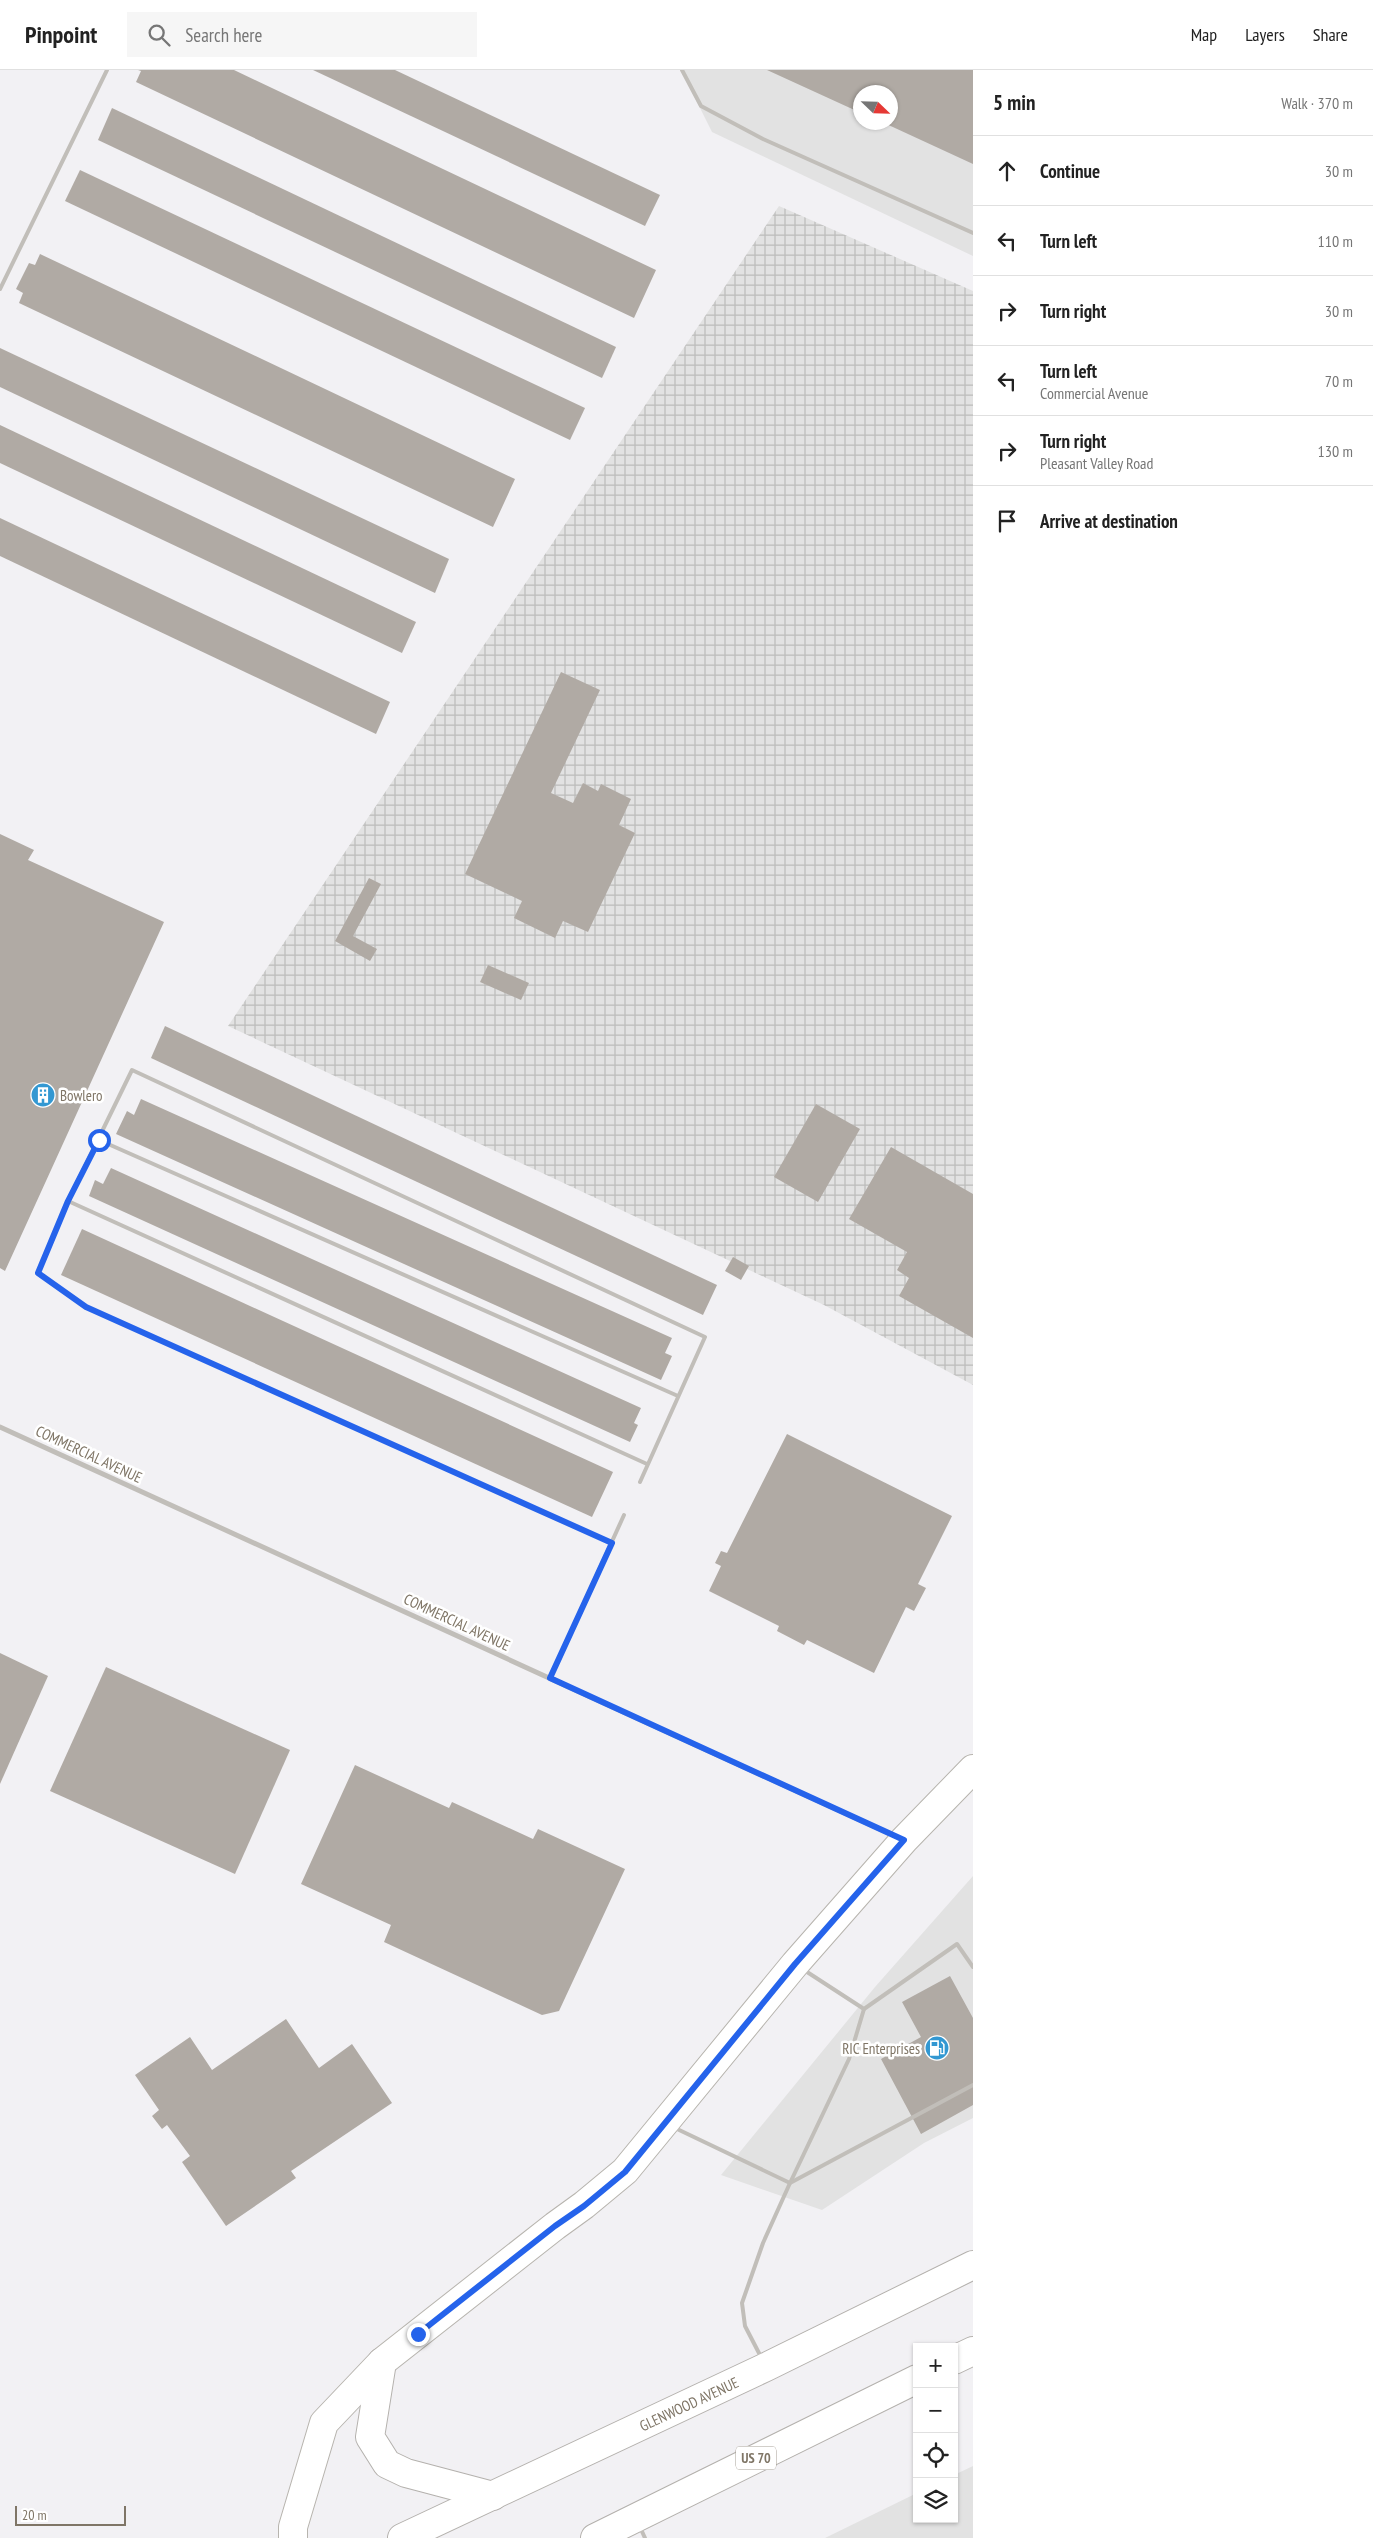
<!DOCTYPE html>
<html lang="en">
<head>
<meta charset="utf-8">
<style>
  :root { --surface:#fff; --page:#f6f6f6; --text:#222; --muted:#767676; --line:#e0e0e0 }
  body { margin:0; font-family:"PT Sans Narrow",sans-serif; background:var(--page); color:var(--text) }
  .controls { position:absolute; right:15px; bottom:15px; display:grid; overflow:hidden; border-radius:0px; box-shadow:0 1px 4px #0004 }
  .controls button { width:45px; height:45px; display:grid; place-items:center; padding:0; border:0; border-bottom:1px solid var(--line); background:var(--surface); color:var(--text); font:25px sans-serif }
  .compass { position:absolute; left:853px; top:15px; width:45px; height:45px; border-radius:50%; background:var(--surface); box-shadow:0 1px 4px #0004; rotate:113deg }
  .scale { position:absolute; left:15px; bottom:12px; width:111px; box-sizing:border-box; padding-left:5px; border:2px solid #7f7566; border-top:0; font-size:14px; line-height:18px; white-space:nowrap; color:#7f7566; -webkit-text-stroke:4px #fff; paint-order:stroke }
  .stop { position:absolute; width:15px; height:15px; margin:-11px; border:4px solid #2563eb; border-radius:50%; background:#fff }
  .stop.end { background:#2563eb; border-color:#fff; box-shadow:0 1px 5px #0008 }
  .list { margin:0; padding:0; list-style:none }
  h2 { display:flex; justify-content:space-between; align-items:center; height:65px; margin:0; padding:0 20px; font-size:21px }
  h2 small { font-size:16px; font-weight:400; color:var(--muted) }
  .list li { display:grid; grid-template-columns:32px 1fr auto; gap:15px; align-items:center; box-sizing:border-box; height:70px; padding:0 20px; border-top:1px solid var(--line) }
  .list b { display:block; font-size:19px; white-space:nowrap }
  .list p { margin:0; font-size:16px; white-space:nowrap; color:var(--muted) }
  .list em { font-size:16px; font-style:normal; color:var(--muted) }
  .icon { flex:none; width:28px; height:28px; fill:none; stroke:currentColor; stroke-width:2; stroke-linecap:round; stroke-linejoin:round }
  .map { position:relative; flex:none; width:973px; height:2468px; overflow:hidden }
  header { display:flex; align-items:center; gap:30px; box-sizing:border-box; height:70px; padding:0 25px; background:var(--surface); border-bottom:1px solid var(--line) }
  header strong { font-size:24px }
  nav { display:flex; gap:28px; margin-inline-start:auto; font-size:18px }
  .search { width:350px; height:45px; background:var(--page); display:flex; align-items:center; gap:12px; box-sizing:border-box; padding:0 18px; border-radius:0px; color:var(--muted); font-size:19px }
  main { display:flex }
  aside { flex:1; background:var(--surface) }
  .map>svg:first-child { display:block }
  .built { fill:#e2e2e2; fill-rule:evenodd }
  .industrial { fill:url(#industrial-grid) }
  .building { fill:#b0aaa4 }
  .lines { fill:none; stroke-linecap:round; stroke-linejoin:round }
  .secondary-casing { stroke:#b7b4ae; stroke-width:30 }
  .highway-casing { stroke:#b4b1ad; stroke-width:30 }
  .lane { stroke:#c1beb9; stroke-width:4 }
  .street { stroke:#c1beb9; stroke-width:5 }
  .secondary { stroke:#fff; stroke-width:28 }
  .highway { stroke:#fff; stroke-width:28 }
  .route { stroke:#2563eb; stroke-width:6 }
  .labels { text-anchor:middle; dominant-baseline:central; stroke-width:5; stroke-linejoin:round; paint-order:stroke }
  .shield { fill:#fff; stroke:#a59e94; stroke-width:1 }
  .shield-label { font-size:14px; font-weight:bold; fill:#7f7566 }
  .poi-label { font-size:15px; fill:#7f7566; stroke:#fff; text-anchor:start }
  .street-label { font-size:15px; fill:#7f7566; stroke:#fff }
</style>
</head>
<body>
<header>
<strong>Pinpoint</strong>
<div class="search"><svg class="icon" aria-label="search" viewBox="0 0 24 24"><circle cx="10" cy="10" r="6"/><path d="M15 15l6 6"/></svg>Search here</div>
<nav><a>Map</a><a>Layers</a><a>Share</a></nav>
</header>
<main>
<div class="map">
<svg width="973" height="2468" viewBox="0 0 973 2468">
  <defs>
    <pattern id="industrial-grid" width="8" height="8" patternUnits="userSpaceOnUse" patternTransform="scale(1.25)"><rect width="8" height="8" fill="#e2e2e2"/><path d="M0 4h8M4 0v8" fill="none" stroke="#bcbcbb"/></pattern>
  </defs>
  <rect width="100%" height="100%" fill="#f2f1f4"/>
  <g class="built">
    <path d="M681 0H973V186L712 62ZM861 22H891V52H861Z"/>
    <polygon points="973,1806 973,2048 924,2073 822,2140 721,2105 875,1917"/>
    <polygon points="973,2396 973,2468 825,2468 917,2423 917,2449 954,2449 954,2405"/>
  </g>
  <polygon class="industrial" points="779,136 973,221 973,1315 824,1235 228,956"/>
  <g class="building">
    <polygon points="138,0 234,0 656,200 634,248 136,12 141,1"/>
    <polygon points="313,0 395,0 660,125 645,156"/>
    <polygon points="767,0 973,0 973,94 882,52 891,52 891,22 861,22 861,43"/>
    <polygon points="112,38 616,277 602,308 98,70"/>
    <polygon points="80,100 585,338 570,370 65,131"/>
    <polygon points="40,184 515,409 493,457 19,233 23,223 16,219 29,193 35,195"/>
    <polygon points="0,278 449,489 435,523 0,317"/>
    <polygon points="0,355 416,552 402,583 0,393"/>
    <polygon points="0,448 390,632 376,664 0,486"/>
    <polygon points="561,602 600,620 551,723 573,733 583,713 598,721 601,714 631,729 619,755 635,763 588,862 563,851 555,868 514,848 522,831 465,804"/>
    <polygon points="0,764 34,780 28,790 164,852 5,1201 0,1198"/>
    <polygon points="369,808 381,814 353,866 377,879 370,891 335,871"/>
    <polygon points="488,895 529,913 521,930 480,912"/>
    <polygon points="165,956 717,1215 703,1245 151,988"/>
    <polygon points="141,1029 672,1268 665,1283 672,1286 661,1310 116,1064 127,1041 134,1045"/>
    <polygon points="816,1034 860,1059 818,1132 774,1107"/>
    <polygon points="891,1077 973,1124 973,1268 899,1226 909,1208 897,1200 907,1182 849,1149"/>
    <polygon points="111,1098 641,1338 634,1353 638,1355 630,1372 89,1126 95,1110 103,1114"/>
    <polygon points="82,1159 613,1402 592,1447 61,1205"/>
    <polygon points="733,1187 749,1196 741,1210 725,1201"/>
    <polygon points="787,1364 952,1446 918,1514 926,1518 914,1541 906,1537 874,1603 807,1570 804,1575 777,1561 779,1556 709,1521 721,1496 715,1493 721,1481 727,1483"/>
    <polygon points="0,1583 48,1606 0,1714"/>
    <polygon points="106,1597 290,1680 235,1804 50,1721"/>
    <polygon points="355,1695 449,1738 452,1732 533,1769 538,1759 625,1799 559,1941 542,1945 384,1872 391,1855 301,1814"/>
    <polygon points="950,1906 973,1948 973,2035 921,2064 881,1989 921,1967 902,1932"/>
    <polygon points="286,1949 319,1998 352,1974 392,2033 291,2101 296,2108 226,2156 182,2092 190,2086 167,2055 162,2059 152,2046 159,2040 135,2005 190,1967 212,2000"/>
  </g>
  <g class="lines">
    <defs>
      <polyline id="secondary" points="293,2468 293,2457 324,2353 382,2292 555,2156 584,2135 625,2101 795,1894 904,1770 973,1699"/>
      <g id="highway">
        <polyline points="954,2290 973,2281"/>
        <polyline points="382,2292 370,2367 387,2394 406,2403 493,2426"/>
        <polyline points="402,2468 766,2297 973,2195"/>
        <polyline points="595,2468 917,2309"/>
      </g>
    </defs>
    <use href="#secondary" class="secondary-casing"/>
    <use href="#highway" class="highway-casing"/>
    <g class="lane">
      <polyline points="682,0 701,36 763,69 973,163"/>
      <polyline points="0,219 107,0"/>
      <polyline points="99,1070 678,1326"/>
      <polyline points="68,1131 647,1394"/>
      <polyline points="612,1473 86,1237 38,1203 68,1131 132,1000 705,1267 640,1412"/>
      <polyline points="550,1608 624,1445"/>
      <polyline points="804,1900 864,1939 957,1874 973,1897"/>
      <polyline points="675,2058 790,2113 849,1989 864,1939"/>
      <polyline points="761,2287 745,2256 742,2233 763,2173 790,2113 973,2015"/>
      <polyline points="640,2457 645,2468"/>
    </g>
    <polyline class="street" points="0,1357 895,1766"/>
    <use href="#secondary" class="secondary"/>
    <use href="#highway" class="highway"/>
  </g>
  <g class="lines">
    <polyline class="route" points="99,1070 68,1131 38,1203 86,1237 612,1473 550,1608 904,1770 795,1894 625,2102 584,2136 555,2156 418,2264"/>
  </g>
  <defs>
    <symbol id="building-disc" viewBox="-11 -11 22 22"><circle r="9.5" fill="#3398d2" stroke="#fff"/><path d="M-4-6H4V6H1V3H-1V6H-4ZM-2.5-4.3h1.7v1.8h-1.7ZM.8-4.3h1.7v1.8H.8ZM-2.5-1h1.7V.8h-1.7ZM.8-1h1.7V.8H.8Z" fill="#fff"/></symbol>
    <symbol id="fuel-disc" viewBox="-11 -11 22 22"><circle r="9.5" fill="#3398d2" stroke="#fff"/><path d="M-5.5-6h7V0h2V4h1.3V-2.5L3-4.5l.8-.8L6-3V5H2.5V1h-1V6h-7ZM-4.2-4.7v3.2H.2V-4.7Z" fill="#fff"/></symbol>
  </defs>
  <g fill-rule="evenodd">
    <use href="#building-disc" x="29" y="1011" width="28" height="28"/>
    <use href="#fuel-disc" x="923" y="1964" width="28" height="28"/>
  </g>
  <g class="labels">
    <rect class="shield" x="736" y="2376.5" width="40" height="23" rx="4"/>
    <g class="shield-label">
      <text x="756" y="2388">US 70</text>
    </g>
    <g class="poi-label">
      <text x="60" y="1025">Bowlero</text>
      <text x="920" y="1978" text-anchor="end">RIC Enterprises</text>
    </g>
    <g class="street-label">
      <text transform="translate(89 1384) rotate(25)">COMMERCIAL AVENUE</text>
      <text transform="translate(457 1552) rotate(25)">COMMERCIAL AVENUE</text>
      <text transform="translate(689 2334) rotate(-25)">GLENWOOD AVENUE</text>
    </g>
  </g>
</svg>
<div class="controls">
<button>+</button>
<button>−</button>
<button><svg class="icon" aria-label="locate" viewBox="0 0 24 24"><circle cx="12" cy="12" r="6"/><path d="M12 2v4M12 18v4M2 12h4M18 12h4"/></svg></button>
<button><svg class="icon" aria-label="layers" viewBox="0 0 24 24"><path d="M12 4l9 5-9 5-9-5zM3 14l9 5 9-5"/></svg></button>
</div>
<svg class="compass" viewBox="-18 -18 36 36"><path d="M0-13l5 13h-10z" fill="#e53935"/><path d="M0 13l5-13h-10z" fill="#767676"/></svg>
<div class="scale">20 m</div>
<div class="stop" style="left:99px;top:1070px"></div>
<div class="stop end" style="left:418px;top:2264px"></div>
</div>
<aside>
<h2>5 min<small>Walk · 370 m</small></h2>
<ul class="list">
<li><svg class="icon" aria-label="ahead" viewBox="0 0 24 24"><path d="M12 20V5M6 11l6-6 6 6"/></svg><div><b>Continue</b></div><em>30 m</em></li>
<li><svg class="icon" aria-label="left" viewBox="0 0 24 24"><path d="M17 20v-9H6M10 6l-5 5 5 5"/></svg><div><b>Turn left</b></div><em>110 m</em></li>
<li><svg class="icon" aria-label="right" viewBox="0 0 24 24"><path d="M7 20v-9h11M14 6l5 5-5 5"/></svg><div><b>Turn right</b></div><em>30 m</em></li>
<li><svg class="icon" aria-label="left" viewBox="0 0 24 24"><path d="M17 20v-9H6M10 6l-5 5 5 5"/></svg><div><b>Turn left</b><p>Commercial Avenue</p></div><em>70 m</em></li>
<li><svg class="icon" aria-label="right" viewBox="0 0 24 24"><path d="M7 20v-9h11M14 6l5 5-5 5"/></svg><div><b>Turn right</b><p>Pleasant Valley Road</p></div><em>130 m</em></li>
<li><svg class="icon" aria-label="arrive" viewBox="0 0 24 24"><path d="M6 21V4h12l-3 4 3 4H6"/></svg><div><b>Arrive at destination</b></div></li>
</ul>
</aside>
</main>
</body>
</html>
